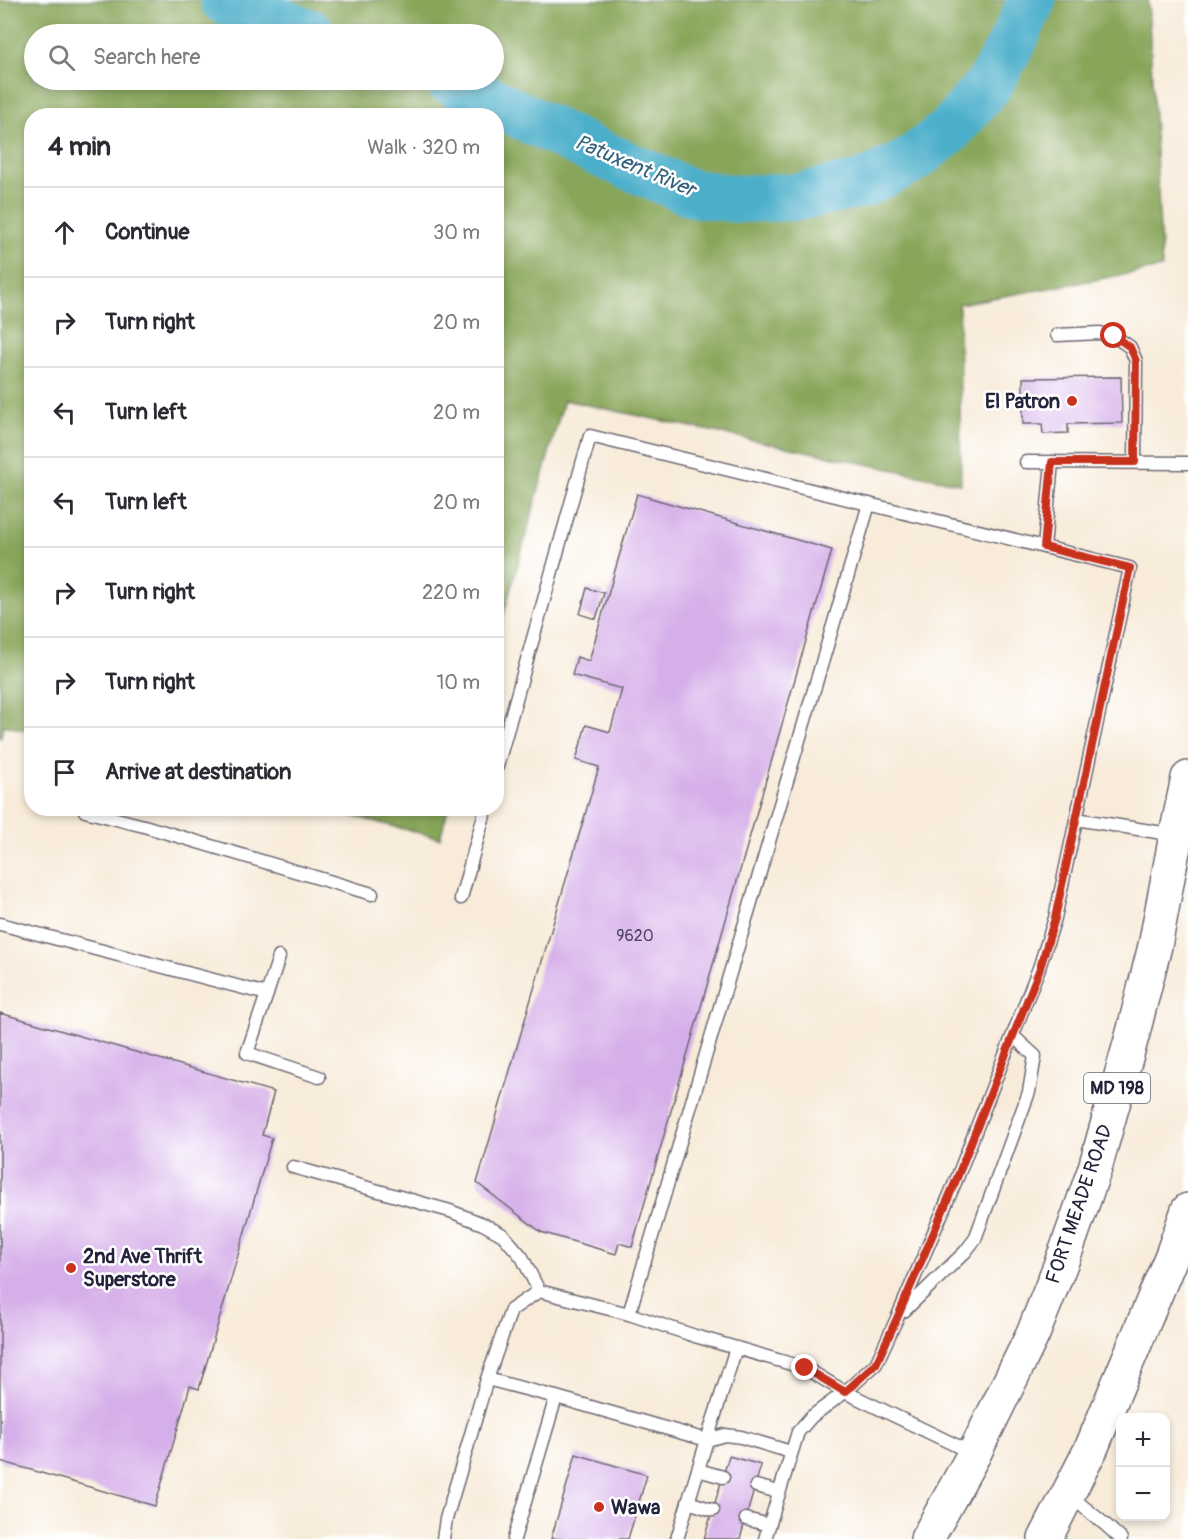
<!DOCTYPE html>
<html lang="en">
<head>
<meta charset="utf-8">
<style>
  :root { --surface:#fff; --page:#f2f2f3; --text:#2b2b33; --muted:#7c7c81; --line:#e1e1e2 }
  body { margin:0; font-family:Pangolin,sans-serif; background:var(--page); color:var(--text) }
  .controls { position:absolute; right:18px; bottom:18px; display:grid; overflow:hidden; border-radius:12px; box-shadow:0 3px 9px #0003 }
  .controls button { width:54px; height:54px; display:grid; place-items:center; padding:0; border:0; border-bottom:2px solid var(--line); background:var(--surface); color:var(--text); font:30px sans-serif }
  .stop { position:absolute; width:18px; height:18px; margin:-14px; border:4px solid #c8321e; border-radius:50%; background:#fff }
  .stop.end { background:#c8321e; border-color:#fff; box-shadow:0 2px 6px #0008 }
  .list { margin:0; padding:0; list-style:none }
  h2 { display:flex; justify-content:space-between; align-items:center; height:78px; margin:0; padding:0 24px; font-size:26px }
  h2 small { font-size:20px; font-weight:400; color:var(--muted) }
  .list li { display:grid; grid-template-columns:39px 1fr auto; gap:18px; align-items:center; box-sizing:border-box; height:90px; padding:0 24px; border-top:2px solid var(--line) }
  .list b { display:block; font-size:22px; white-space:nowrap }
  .list em { font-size:20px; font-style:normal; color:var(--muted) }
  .icon { flex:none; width:33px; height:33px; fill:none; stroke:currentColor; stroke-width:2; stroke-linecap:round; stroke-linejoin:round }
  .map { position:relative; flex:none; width:1188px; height:1539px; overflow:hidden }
  .search { position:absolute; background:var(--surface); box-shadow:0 3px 9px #0003; left:24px; top:24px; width:480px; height:66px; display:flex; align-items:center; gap:15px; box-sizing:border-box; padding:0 21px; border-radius:33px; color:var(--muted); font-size:22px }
  .panel { position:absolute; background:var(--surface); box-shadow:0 3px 9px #0003; left:24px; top:108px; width:480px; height:708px; border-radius:24px }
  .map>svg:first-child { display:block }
  .forest { fill:#88a65a; stroke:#55644a; stroke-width:1.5; fill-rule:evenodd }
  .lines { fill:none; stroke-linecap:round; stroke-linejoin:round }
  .river { stroke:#4bafca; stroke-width:48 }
  .building { fill:#d5afe9 }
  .lane-casing { stroke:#6d6872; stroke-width:15 }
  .primary-casing { stroke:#6d6872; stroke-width:36 }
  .lane { stroke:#fff; stroke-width:12 }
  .primary { stroke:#fff; stroke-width:33 }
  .route { stroke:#c8321e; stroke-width:8 }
  .poi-dot { fill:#c8321e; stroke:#fff; stroke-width:2 }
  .labels { text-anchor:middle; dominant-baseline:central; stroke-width:5; stroke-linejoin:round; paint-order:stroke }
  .number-label { font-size:16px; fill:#4f4566 }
  .shield { fill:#fff; stroke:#646476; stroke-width:1.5 }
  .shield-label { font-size:18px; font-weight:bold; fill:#22223b }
  .poi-label { font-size:20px; font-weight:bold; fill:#22223b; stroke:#fff; text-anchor:start }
  .street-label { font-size:20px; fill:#22223b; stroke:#fff }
  .water-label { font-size:21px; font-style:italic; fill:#34617b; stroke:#fff }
</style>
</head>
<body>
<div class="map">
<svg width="1188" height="1539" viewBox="0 0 1188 1539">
  <rect width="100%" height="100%" fill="#fff"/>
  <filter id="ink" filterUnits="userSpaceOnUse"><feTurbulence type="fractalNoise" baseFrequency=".0167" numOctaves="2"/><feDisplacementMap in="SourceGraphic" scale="12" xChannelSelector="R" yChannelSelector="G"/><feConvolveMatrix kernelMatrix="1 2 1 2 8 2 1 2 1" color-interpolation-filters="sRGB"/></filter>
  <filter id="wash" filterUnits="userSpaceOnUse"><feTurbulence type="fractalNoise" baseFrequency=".008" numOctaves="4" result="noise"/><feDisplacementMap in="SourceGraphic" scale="24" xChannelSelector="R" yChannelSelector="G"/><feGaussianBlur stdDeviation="1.35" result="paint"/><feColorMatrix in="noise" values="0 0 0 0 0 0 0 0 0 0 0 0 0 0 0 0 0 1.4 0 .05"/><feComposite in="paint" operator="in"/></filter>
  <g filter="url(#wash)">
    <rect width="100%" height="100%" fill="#f8ebd9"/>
    <g class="forest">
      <path d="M0 0H1148L1162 268 959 304 961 484 564 400 497 638 496 116H32L31 732 4 725 0 739ZM34 34H494V80H34Z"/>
      <polygon points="324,809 448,808 448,809 440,838"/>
    </g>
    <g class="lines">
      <g class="river">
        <polyline points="224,0 312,34"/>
        <polyline points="449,80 592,150 692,193 738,199 797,197 862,184 909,162 949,131 990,83 1014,39 1032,0"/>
      </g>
    </g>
    <g id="blocks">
      <g class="building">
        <polygon points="1121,377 1122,423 1068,424 1068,433 1043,434 1042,424 1023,424 1023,378"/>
        <polygon points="637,494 832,550 632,1247 619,1243 616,1254 541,1232 477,1183 599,767 576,760 586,725 610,732 622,689 572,675 577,657 589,661"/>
        <polygon points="587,588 604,593 596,619 580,614"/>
        <polygon points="0,1013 274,1092 262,1135 272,1138 199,1389 190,1386 155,1506 0,1461"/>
        <polygon points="576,1454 647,1475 628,1539 551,1539"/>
        <polygon points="729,1456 761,1465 740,1539 704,1539"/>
      </g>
    </g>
  </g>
  <g filter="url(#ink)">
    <use href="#blocks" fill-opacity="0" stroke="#6d6872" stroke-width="1.5"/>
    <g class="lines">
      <defs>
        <g id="lane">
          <polyline points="1057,335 1100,333 1114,336 1130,347 1136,361 1135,462"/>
          <polyline points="1026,462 1188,463"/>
          <polyline points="1044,547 1052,462"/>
          <polyline points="496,770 590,436 1130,568 1055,918 1039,968 957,1178 898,1316 876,1364 845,1392 811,1417 798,1432 765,1539"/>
          <polyline points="85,811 144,826 372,894"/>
          <polyline points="1076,819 1175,835"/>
          <polyline points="461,898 486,808"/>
          <polyline points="0,924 267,994 247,1053 319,1077"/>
          <polyline points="267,994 279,957"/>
          <polyline points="293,1167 450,1211 483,1224 503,1235 522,1257 539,1291"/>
          <polyline points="904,1311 965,1252 975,1239 1029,1092 1035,1056 1013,1036"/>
          <polyline points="629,1314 869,504"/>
          <polyline points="487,1379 556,1397 514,1539"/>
          <polyline points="556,1397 707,1440 677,1539"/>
          <polyline points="707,1440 736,1348"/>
          <polyline points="707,1440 725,1435 741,1437 791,1452"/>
          <polyline points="698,1470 723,1477"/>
          <polyline points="756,1486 779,1492"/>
          <polyline points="1069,1495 1107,1526 1121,1539"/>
          <polyline points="688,1502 713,1510"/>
          <polyline points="746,1519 769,1525"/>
          <polyline points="443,1539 446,1519 467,1448 487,1379 511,1310 539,1291 629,1314 695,1336 805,1368 845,1392 972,1453"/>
        </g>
        <g id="primary">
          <polyline points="927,1539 974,1454 1033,1334 1067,1248 1095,1168 1133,1033 1155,946 1176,835 1188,778"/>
          <polyline points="1045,1539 1091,1449 1172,1255 1188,1210"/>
        </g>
      </defs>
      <use href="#lane" class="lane-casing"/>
      <use href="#primary" class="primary-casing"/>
      <use href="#lane" class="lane"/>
      <use href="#primary" class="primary"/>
    </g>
  </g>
  <g class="lines" filter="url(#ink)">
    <polyline class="route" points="805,1368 845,1392 876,1364 898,1316 957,1178 1013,1036 1040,968 1055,918 1130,568 1044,547 1052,462 1135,462 1136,361 1130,347 1114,336"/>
  </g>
  <g class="poi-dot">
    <circle cx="1072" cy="401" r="6"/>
    <circle cx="71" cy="1268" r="6"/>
    <circle cx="599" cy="1507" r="6"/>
  </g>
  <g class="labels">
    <g class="number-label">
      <text x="635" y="936">9620</text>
    </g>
    <rect class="shield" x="1084" y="1073" width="66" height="30" rx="4.5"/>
    <g class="shield-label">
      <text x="1117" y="1088">MD 198</text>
    </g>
    <g class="poi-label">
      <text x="1060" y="401" text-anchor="end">El Patron</text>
      <text x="83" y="1256">2nd Ave Thrift<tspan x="83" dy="23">Superstore</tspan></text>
      <text x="611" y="1507">Wawa</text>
    </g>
    <g class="street-label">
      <text transform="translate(1079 1204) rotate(-71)">FORT MEADE ROAD</text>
    </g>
    <g class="water-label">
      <text transform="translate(635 166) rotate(23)">Patuxent River</text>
    </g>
  </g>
</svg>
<div class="controls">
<button>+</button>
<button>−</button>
</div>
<div class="stop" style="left:1114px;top:336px"></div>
<div class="stop end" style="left:805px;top:1368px"></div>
<div class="search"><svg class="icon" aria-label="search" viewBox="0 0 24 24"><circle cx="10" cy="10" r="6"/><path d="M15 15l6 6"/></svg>Search here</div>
<section class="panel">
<h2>4 min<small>Walk · 320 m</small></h2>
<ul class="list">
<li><svg class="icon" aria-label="ahead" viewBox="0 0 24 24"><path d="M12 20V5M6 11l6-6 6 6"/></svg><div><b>Continue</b></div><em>30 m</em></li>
<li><svg class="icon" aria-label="right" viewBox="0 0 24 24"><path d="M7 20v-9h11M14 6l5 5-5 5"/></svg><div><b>Turn right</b></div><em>20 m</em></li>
<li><svg class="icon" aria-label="left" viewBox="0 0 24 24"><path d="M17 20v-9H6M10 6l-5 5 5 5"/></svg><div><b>Turn left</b></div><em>20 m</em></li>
<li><svg class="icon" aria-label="left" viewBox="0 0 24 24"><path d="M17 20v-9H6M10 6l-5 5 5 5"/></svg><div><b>Turn left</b></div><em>20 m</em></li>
<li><svg class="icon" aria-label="right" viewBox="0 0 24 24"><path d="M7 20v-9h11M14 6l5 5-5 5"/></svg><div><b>Turn right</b></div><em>220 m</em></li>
<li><svg class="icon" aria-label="right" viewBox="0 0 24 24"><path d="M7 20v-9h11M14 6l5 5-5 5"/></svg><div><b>Turn right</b></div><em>10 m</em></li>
<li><svg class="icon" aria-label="arrive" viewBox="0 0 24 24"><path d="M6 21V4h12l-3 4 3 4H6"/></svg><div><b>Arrive at destination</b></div></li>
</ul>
</section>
</div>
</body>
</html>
